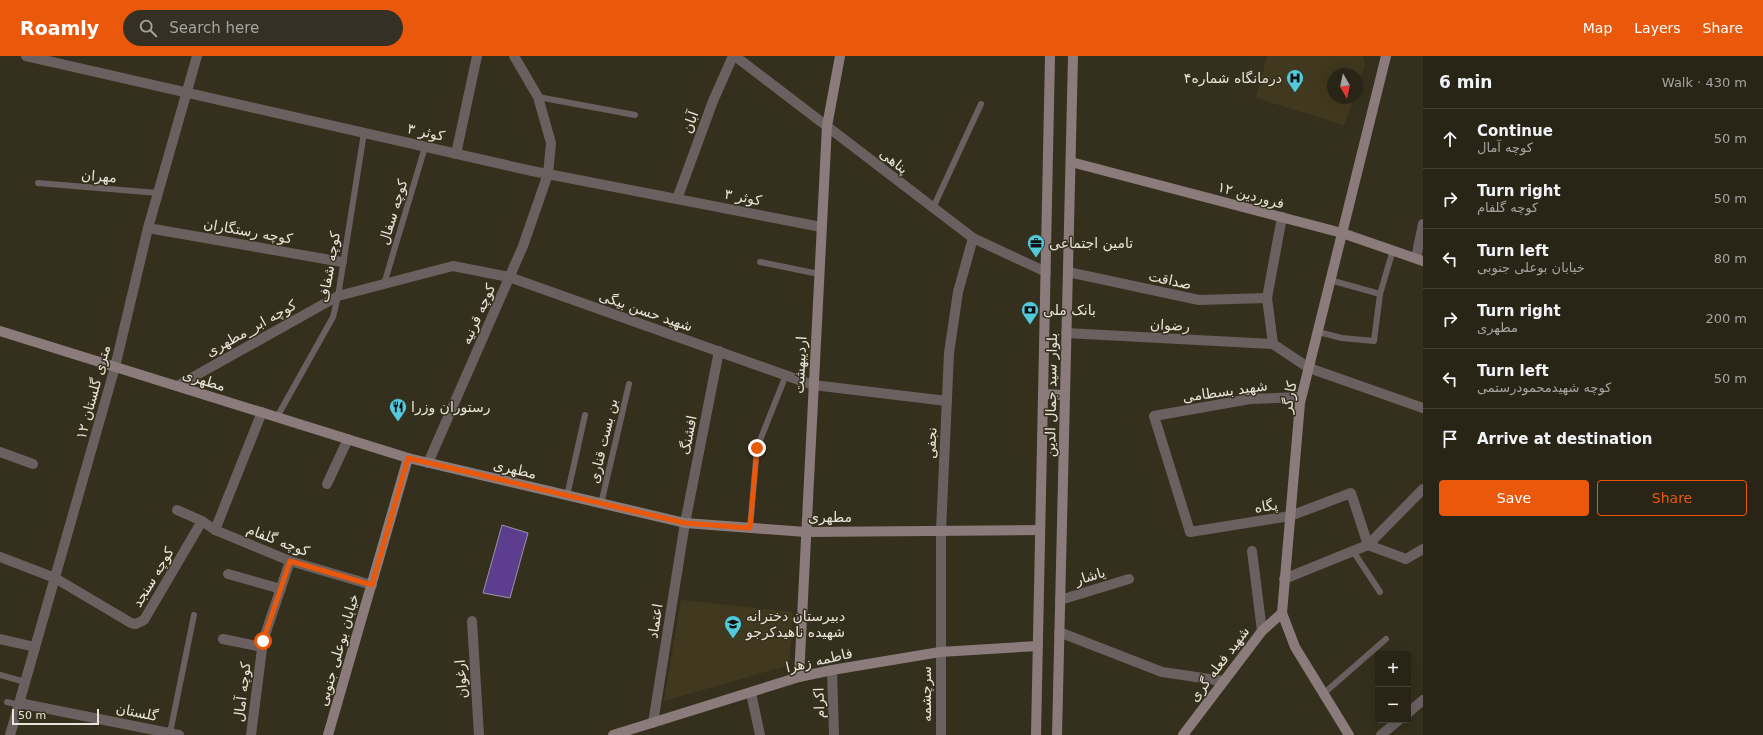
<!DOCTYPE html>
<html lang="en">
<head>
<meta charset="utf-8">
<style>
  :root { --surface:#282416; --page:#343023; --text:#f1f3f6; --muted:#a5a4a1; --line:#444135; --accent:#ea580c }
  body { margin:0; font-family:"DejaVu Sans",Cairo,sans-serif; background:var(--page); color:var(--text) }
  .controls { position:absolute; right:12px; bottom:12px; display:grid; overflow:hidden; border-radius:4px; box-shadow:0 4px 16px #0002 }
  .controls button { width:36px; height:36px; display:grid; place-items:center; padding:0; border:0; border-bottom:1px solid var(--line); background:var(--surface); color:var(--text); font:20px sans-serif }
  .compass { position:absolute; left:1327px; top:12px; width:36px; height:36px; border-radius:50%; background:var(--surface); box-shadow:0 4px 16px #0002; rotate:171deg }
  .scale { position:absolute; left:12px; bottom:10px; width:87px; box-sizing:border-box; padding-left:4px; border:2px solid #e9e5da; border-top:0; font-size:11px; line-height:14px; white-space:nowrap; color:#e9e5da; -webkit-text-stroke:3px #35301d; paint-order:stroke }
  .stop { position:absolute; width:12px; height:12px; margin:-9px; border:3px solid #ea580c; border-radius:50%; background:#fff }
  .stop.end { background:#ea580c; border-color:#fff; box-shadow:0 1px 4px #0008 }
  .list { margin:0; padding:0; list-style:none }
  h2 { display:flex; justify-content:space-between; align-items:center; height:52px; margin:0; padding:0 16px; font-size:17px }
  h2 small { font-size:13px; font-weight:400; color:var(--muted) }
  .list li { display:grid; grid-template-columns:26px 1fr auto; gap:12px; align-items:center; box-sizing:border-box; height:60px; padding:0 16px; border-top:1px solid var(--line) }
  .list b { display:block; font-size:15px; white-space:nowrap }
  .list p { margin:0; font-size:13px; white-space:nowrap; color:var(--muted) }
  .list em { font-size:13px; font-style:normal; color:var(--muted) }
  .actions { display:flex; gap:8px; padding:12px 16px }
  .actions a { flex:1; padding:9px 0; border:1px solid var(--accent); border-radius:4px; text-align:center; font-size:14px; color:var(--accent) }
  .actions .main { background:var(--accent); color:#fff }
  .icon { flex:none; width:22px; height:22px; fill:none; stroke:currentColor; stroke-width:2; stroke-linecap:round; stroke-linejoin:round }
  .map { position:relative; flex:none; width:1423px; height:679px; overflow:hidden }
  header { display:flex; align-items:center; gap:24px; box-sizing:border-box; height:56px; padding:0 20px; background:var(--accent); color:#fff }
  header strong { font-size:19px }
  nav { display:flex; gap:22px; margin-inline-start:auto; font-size:14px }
  .search { width:280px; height:36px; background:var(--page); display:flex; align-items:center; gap:10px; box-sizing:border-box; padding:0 14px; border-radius:22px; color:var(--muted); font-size:15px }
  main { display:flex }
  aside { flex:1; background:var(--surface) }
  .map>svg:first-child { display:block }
  .built { fill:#40391f }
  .building { fill:#5d3e8e; stroke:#9993a8 }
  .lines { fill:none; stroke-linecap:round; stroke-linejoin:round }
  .lane { stroke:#6b6060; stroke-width:6 }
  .street { stroke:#6b6060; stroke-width:10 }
  .secondary { stroke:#8c7b7b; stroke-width:10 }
  .route { stroke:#ea580c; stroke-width:5 }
  .labels { text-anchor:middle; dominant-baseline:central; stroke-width:3; stroke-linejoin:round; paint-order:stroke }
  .poi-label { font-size:14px; fill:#e9e5da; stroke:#35301d; text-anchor:start }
  .street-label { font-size:14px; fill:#e9e5da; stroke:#35301d }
</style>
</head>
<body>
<header>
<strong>Roamly</strong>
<div class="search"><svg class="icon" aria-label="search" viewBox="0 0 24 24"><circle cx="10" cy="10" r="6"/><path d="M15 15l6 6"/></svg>Search here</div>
<nav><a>Map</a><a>Layers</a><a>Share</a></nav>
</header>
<main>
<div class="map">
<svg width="1423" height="679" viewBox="0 0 1423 679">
  <rect width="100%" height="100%" fill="#35301d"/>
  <g class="built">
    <polygon points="1267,0 1363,0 1365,10 1357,33 1357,18 1333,18 1333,42 1354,42 1344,69 1256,42"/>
    <polygon points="681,544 793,556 789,609 664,645"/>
  </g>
  <polygon class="building" points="502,469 528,477 510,542 483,537"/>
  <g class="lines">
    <g class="lane">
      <polyline points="538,41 635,59"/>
      <polyline points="38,127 158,137"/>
      <polyline points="933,152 981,48"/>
      <polyline points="760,206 819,218"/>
      <polyline points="384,228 425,91"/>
      <polyline points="1380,238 1393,194"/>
      <polyline points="1318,276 1342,282 1374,285 1380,238 1330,224"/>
      <polyline points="277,361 333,261 338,240 364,77"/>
      <polyline points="567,440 585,359"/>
      <polyline points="601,448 629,328"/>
      <polyline points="750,472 757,392 786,319"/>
      <polyline points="1353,495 1380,536"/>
      <polyline points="0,619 25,626"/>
      <polyline points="1323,638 1386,583"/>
      <polyline points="7,646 19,649"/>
      <polyline points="170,677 194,559"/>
    </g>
    <g class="street">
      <polyline points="26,0 532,115 821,171"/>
      <polyline points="735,0 973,182 1046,216"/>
      <polyline points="456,98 477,0"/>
      <polyline points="677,143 713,45 733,0"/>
      <polyline points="1282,161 1267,242 1273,288 1309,312 1423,352"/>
      <polyline points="148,172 342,206"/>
      <polyline points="1416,202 1423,168"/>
      <polyline points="1068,216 1199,244 1267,242"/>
      <polyline points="1066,277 1273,288"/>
      <polyline points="177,330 338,240 453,210 509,221 813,329 947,345"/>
      <polyline points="1301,341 1250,343 1154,360 1190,476 1290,460 1351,437 1368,489 1406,503 1423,493"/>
      <polyline points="0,396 33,408"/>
      <polyline points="428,407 523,190 548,118 551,87 538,41 514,0"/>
      <polyline points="327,428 348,383"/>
      <polyline points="177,454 202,465 215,474 290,505 372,529"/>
      <polyline points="215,474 262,356"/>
      <polyline points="1252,495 1262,575"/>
      <polyline points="0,501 55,522 131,567 136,568 144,564 202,465"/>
      <polyline points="228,518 281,533"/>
      <polyline points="1284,523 1368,489 1423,433"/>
      <polyline points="1060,544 1129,523"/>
      <polyline points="472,565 479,679"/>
      <polyline points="1059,576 1162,616 1223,625"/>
      <polyline points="0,583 35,591"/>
      <polyline points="223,583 262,591"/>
      <polyline points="832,614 834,679"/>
      <polyline points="751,637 760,679"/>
      <polyline points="19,647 179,679"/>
      <polyline points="1408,657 1423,644"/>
      <polyline points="653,667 685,467 719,295"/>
      <polyline points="10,679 115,311 148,172 197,0"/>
      <polyline points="251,679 263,585 290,505"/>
      <polyline points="941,679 941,475 949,297 958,236 973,182"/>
      <polyline points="1381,679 1399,664"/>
    </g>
    <g class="secondary">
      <polyline points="1071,106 1342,177 1423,205"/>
      <polyline points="0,275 408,402 685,467 806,476 1040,474"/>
      <polyline points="1043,338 1065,339"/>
      <polyline points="799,621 827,70 840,0"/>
      <polyline points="328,679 408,402"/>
      <polyline points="613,679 799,621 832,614 940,596 1038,590"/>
      <polyline points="1036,679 1050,0"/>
      <polyline points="1057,679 1073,0"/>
      <polyline points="1183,679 1262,575 1282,557"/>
      <polyline points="1349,679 1295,591 1282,557 1300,347 1386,0"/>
    </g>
  </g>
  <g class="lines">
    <polyline class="route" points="263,585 290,505 372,529 408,402 685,467 750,472 757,392"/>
  </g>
  <defs>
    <symbol id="hospital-pin" viewBox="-11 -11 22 30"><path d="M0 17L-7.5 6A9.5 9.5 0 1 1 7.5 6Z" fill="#53cadc" stroke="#35301d"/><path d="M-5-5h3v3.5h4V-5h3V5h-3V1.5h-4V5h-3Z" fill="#111"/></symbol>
    <symbol id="office-pin" viewBox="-11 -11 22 30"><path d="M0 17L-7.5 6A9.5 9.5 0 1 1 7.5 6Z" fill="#53cadc" stroke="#35301d"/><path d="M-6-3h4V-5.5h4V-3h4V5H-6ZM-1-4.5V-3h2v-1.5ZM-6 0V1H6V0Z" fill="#111"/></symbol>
    <symbol id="bank-pin" viewBox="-11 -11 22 30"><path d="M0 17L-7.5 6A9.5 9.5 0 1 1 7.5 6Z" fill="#53cadc" stroke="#35301d"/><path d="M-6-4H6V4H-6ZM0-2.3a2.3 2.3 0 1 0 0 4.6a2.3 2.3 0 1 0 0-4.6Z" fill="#111"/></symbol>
    <symbol id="restaurant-pin" viewBox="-11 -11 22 30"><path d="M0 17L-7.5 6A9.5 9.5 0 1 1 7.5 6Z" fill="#53cadc" stroke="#35301d"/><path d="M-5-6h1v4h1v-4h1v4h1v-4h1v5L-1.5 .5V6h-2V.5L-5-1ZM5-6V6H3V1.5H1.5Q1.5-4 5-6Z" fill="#111"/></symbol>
    <symbol id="school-pin" viewBox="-11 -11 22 30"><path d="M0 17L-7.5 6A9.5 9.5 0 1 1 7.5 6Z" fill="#53cadc" stroke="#35301d"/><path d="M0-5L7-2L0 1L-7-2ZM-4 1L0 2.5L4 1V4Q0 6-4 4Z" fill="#111"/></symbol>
  </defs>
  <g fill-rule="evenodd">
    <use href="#hospital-pin" x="1285" y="12" width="20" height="27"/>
    <use href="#office-pin" x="1026" y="177" width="20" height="27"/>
    <use href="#bank-pin" x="1020" y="244" width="20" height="27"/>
    <use href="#restaurant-pin" x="388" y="341" width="20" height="27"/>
    <use href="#school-pin" x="723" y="558" width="20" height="27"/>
  </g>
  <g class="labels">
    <g class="poi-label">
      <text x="1282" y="22" text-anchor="end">درمانگاه شماره۴</text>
      <text x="1049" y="187">تامین اجتماعی</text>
      <text x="1043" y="254">بانک ملی</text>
      <text x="411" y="351">رستوران وزرا</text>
      <text x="746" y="560">دبیرستان دخترانه<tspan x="746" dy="16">شهیده ناهیدکرجو</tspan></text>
    </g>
    <g class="street-label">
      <text transform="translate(690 66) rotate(-70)">آبان</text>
      <text transform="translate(426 76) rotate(13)">کوثر ۳</text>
      <text transform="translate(894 105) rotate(38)">پناهی</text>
      <text transform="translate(99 120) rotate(4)">مهران</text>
      <text transform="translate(1251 139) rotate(15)">۱۲ فروردین</text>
      <text transform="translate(743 141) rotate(11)">کوثر ۳</text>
      <text transform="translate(393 156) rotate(-73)">کوچه سفال</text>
      <text transform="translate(248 175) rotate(10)">کوچه رستگاران</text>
      <text transform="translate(329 211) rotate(-80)">کوچه شفاف</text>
      <text transform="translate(1170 224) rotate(12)">صداقت</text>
      <text transform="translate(646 255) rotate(19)">شهید حسن بیگی</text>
      <text transform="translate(478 258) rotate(-66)">کوچه قرنیه</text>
      <text transform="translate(1170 269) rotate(3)">رضوان</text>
      <text transform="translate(251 272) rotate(-29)">کوچه ابر_مطهری</text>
      <text transform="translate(800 309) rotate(-87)">اردیبهشت</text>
      <text transform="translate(204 324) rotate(17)">مطهری</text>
      <text transform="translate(1225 335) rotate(-8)">شهید بسطامی</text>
      <text transform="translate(93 336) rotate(-75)">۱۲ متری گلستان</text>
      <text transform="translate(1051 339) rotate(-89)">بلوار سید جمال الدین</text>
      <text transform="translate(1289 341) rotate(-80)">کارگر</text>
      <text transform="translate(688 379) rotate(-79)">افشنگ</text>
      <text transform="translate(603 385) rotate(-77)">بن بست قناری</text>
      <text transform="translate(931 387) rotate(-88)">نجفی</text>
      <text transform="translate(515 413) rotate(13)">مطهری</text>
      <text transform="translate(1266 450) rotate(-9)">پگاه</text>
      <text x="830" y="461">مطهری</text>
      <text transform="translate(278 484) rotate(21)">کوچه گلفام</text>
      <text transform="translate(1090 520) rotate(-17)">یاشار</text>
      <text transform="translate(153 521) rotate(-59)">کوچه سنجد</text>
      <text transform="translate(655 565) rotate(-81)">اعتماد</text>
      <text transform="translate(338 594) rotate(-74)">خیابان بوعلی جنوبی</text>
      <text transform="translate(819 604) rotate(-13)">فاطمه زهرا</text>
      <text transform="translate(1219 608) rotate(-53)">شهید فعله گری</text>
      <text transform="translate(461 623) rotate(-94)">ارغوان</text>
      <text transform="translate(242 636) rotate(-83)">کوچه آمال</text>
      <text transform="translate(926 638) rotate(-90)">سرچشمه</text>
      <text transform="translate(819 647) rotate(-92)">اکرام</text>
      <text transform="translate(137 656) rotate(11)">گلستان</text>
    </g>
  </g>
</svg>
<div class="controls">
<button>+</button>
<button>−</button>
</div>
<svg class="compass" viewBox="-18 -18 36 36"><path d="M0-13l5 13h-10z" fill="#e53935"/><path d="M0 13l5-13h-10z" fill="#a5a4a1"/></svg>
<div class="scale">50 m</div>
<div class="stop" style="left:263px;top:585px"></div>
<div class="stop end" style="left:757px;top:392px"></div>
</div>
<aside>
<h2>6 min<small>Walk · 430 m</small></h2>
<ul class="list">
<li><svg class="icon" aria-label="ahead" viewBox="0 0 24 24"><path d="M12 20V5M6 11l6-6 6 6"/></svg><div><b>Continue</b><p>کوچه آمال</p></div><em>50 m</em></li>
<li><svg class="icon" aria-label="right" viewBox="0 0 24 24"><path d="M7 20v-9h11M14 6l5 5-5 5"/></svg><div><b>Turn right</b><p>کوچه گلفام</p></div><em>50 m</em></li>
<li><svg class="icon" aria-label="left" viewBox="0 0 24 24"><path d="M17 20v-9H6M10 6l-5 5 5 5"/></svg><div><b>Turn left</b><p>خیابان بوعلی جنوبی</p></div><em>80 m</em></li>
<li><svg class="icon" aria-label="right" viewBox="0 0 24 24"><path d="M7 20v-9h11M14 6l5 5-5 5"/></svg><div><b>Turn right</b><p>مطهری</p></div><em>200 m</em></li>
<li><svg class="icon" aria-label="left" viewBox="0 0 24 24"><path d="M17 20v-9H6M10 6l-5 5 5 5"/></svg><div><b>Turn left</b><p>کوچه شهیدمحمودرستمی</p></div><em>50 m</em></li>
<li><svg class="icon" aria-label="arrive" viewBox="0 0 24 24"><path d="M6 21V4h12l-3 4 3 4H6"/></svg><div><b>Arrive at destination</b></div></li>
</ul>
<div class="actions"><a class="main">Save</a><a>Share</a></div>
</aside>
</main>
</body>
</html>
